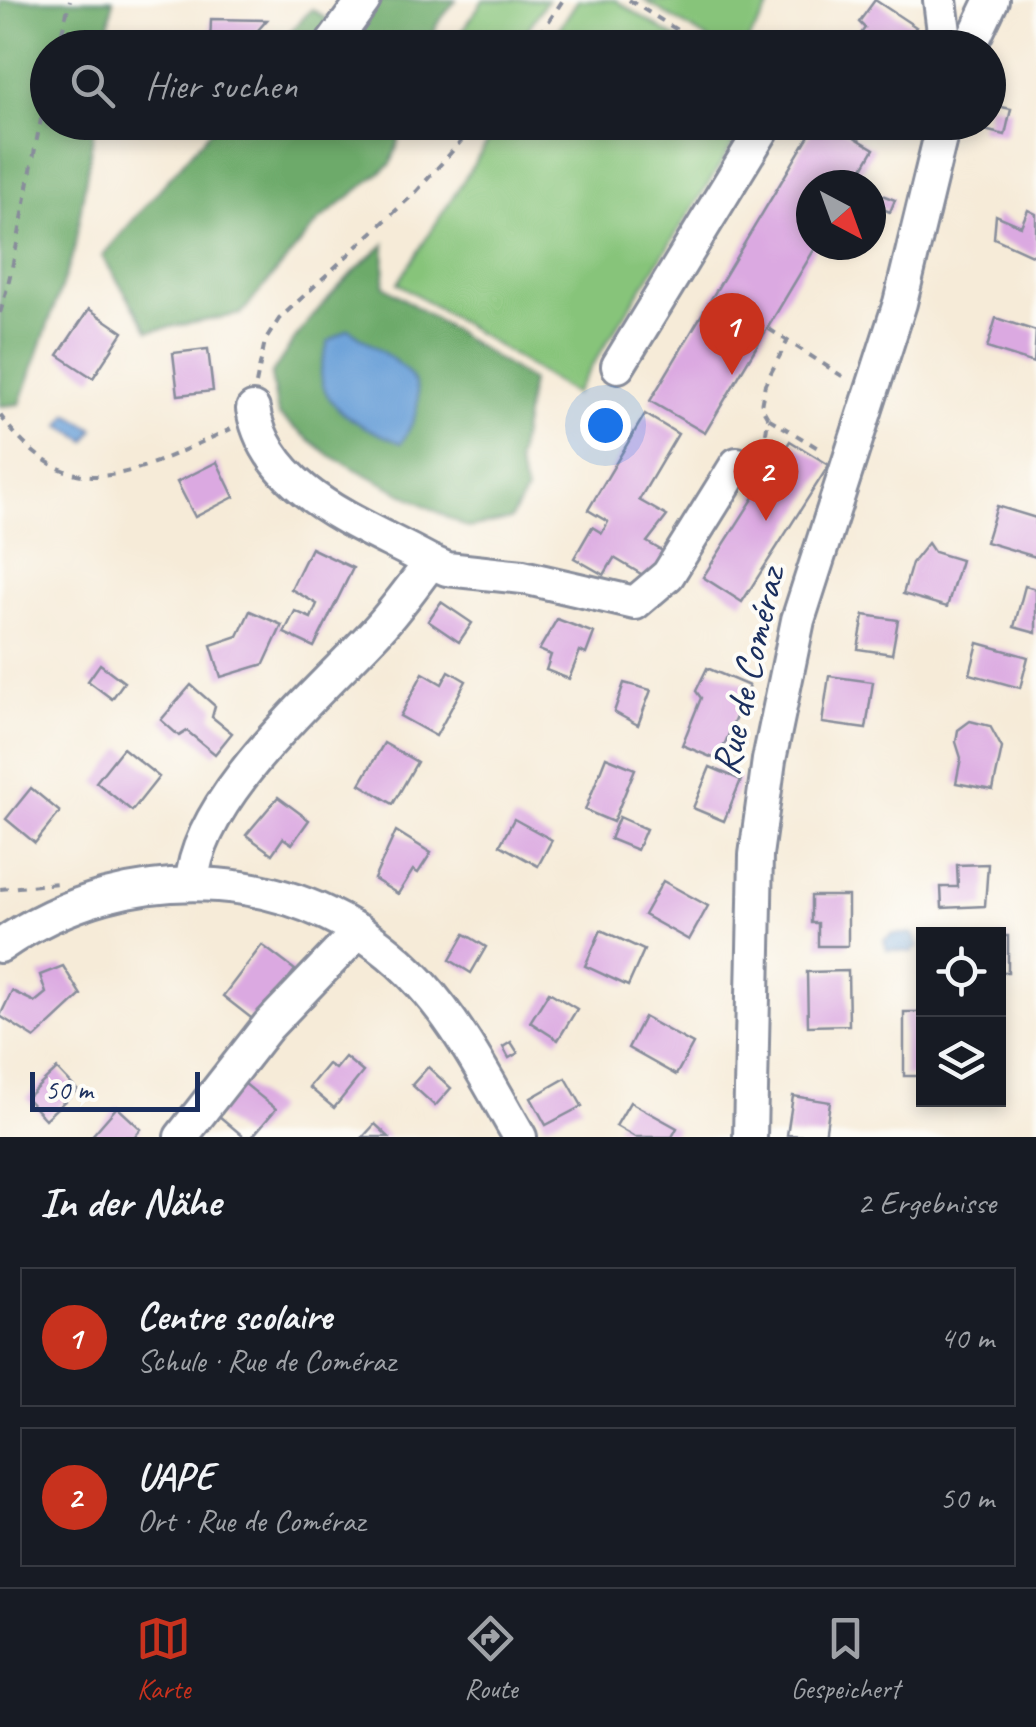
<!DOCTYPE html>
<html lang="de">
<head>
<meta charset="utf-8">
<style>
  :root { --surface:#171b24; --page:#20242c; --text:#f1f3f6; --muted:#9ea1a6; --line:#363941; --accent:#c8321e }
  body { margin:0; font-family:Caveat,sans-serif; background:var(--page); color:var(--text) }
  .controls { position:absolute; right:30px; bottom:30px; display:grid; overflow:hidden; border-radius:0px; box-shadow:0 5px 15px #0003 }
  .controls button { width:90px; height:90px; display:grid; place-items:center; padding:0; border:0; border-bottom:2px solid var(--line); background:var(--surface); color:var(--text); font:50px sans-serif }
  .compass { position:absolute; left:796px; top:170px; width:90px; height:90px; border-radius:50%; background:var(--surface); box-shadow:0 5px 15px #0003; rotate:139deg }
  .scale { position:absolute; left:30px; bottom:25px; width:170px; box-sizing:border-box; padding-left:10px; border:5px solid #1b2f5e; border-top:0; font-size:28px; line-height:35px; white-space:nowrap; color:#1b2f5e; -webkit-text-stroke:8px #fdfcf7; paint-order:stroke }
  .you { position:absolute; left:605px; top:425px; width:35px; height:35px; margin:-25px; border:8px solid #fff; border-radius:50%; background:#1a73e8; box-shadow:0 0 0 15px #1a73e833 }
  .badge { display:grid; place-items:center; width:65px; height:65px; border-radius:50%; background:var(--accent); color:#fff; font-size:32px; font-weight:700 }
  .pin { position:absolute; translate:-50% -82px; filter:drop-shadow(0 2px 5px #0008) }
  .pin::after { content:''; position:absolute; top:52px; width:35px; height:30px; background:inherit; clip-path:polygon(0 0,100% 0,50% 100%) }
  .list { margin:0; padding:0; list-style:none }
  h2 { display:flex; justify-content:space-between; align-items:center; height:130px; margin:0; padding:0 40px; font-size:42px }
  h2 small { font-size:32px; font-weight:400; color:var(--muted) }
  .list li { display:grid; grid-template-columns:65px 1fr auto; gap:30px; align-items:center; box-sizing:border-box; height:140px; margin:0 20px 20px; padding:0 20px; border:2px solid var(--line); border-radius:0px }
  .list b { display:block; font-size:38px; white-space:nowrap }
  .list p { margin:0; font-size:32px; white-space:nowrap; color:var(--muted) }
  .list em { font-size:32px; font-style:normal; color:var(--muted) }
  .icon { flex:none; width:55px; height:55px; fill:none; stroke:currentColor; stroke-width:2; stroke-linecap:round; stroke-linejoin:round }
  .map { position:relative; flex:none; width:1036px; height:1137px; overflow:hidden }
  .search { position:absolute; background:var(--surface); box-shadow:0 5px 15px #0003; left:30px; right:30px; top:30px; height:110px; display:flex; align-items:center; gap:25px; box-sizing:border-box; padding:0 35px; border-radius:55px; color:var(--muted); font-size:38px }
  .sheet { height:450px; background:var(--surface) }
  nav { display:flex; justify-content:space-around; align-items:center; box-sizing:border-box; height:140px; border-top:2px solid var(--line); background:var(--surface); font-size:28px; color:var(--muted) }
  nav a { display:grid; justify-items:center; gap:5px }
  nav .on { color:var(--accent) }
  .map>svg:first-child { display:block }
  .green { fill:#87c47a; stroke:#517a6c; stroke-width:2.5 }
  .forest { fill:#6daa6a; stroke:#446c64; stroke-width:2.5 }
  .water { fill:#6aa0d8; stroke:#42689b; stroke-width:2.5 }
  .building { fill:#dba9e1 }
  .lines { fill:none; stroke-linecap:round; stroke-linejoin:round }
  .minor-casing { stroke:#888d9b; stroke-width:38 }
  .path { stroke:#888d9b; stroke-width:4; stroke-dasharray:8 8; stroke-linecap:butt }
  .minor { stroke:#fff; stroke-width:32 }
  .labels { text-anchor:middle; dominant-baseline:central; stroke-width:8; stroke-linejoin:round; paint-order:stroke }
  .street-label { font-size:40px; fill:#1b2f5e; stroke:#fdfcf7 }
</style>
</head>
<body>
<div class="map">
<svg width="1036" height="1137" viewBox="0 0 1036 1137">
  <rect width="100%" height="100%" fill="#fdfcf7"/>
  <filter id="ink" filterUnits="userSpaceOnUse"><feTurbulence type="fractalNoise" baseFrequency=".01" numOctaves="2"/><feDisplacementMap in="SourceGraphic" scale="20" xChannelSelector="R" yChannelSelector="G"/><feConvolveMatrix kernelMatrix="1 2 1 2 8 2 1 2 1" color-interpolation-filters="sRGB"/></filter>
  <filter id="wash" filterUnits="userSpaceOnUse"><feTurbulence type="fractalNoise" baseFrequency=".0048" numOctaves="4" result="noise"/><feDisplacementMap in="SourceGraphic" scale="40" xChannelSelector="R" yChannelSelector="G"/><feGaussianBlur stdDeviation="2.25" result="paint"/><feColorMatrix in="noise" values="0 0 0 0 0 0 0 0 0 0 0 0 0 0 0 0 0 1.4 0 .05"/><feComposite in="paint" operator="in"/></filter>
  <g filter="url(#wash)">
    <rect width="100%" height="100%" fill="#f6ebd8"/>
    <g class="green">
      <polygon points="483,0 547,0 516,47 452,47"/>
      <polygon points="578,0 615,0 690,47 547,47"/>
      <polygon points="644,0 756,0 769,8 744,47 720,47"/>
      <polygon points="500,123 747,123 574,394 398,283"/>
    </g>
    <g class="forest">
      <polygon points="0,0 113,0 106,47 48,48 48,122 95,123 74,251 20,404 0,406"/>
      <polygon points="379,0 456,0 437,24 429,47 275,48 312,9 350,35"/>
      <polygon points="217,123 405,123 391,164 320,220 241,314 149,331 102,256"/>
      <path d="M385 244 384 286 531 381 517 462 526 492 510 520 468 528 329 455 278 415 271 375C302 324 339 282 385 244Z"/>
    </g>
    <g class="water">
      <path d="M349 329C398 366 444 377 401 443 371 431 323 413 321 373 321 364 326 351 328 342Z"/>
      <polygon points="68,414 94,429 87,441 61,426"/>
      <polygon points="892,934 913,934 919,947 911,952 887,950 884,940"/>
    </g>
    <g id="blocks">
      <g class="building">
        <polygon points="875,0 916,27 902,48 852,46 865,28 859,22"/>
        <polygon points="211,19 267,20 242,48 210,48"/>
        <polygon points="988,104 1011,109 1005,135 980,129 981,122 988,122"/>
        <polygon points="817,122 829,122 874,149 853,185 811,185 811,245 817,245 705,433 650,401"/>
        <polygon points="882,195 895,200 890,212 878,207"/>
        <polygon points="1028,210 1036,214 1036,257 994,238 996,215 1021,226"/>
        <polygon points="89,309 123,332 93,378 58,355"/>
        <polygon points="996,318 1036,331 1034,363 987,348"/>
        <polygon points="208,349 213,391 178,395 173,353"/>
        <polygon points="645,414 678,434 639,500 667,516 647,542 669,555 653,581 614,558 604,575 574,558 592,527 602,533 608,522 588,510"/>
        <polygon points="790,441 829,465 742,602 703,577"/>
        <polygon points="217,462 234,497 195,517 177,482"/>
        <polygon points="997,506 1036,518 1036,557 986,542"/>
        <polygon points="928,543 934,552 961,560 947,607 903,594 912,563"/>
        <polygon points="311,548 353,568 314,647 284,633 295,611 311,618 317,604 291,589"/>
        <polygon points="1025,586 1036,589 1036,633 1014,627"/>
        <polygon points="441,602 472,623 459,642 428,621"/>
        <polygon points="250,611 282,625 264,664 221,677 211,645 238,636"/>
        <polygon points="864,615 898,620 892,654 858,649"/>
        <polygon points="557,619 594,633 586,654 580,651 569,679 546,670 551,655 539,650"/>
        <polygon points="978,643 1028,657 1020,688 970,674"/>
        <polygon points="100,664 124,682 112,699 88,681"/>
        <polygon points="707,668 749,686 718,760 682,745 701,698 696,691"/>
        <polygon points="449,671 466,681 436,736 400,716 423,673 442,684"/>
        <polygon points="829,676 873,682 866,729 822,723"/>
        <polygon points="624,683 651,690 638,725 614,712"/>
        <polygon points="191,685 215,706 212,717 232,733 215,754 187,731 179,736 161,720"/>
        <polygon points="970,721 990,726 1002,748 993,790 956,783 961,758 956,742 958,730"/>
        <polygon points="384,743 417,762 393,804 360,784"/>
        <polygon points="123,748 159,777 132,811 96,782"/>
        <polygon points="606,757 635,769 613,822 585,810"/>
        <polygon points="710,767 741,780 724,821 693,808"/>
        <polygon points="31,788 60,812 35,843 6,819"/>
        <polygon points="278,797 309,820 292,844 283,838 272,854 246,835"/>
        <polygon points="619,817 646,829 637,850 610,839"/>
        <polygon points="514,819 552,840 538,866 500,845"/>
        <polygon points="396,831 431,853 418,873 413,870 398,894 374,879"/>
        <polygon points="988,864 985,906 942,908 941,887 958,887 957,865"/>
        <polygon points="663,881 708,906 689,940 644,915"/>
        <polygon points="811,896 848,896 848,946 818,946 818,923 811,923"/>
        <polygon points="601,930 644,950 628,986 585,966"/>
        <polygon points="465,934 486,947 471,973 450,960"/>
        <rect x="998" y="936" width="10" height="36"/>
        <polygon points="262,945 295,970 255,1021 223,996"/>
        <polygon points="63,966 81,995 35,1038 0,1016 12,991 35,1002 46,993 40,975"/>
        <polygon points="848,971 849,1025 808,1026 807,972"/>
        <polygon points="549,992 577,1009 558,1040 530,1022"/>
        <rect x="904" y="1012" width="20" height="64"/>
        <polygon points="644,1017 693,1044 676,1075 628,1048"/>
        <polygon points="511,1042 518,1053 509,1058 503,1047"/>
        <polygon points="345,1057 363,1072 334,1108 309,1087 328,1064 335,1069"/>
        <polygon points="428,1067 451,1088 435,1106 412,1085"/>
        <polygon points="57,1069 77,1090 45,1119 26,1098"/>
        <polygon points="566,1078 582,1106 546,1125 531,1098"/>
        <polygon points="239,1079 276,1109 252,1137 244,1137 212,1110"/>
        <polygon points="793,1096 830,1102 825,1137 787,1135"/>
        <polygon points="630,1102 677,1128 672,1137 635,1137 616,1126"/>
        <polygon points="117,1107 141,1129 134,1137 91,1137"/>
        <polygon points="375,1124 389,1137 363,1137"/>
      </g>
    </g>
  </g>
  <g filter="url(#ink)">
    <use href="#blocks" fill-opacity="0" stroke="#888d9b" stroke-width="2.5"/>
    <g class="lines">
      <defs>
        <g id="minor">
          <polyline points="940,0 946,48"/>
          <polyline points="329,48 364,0"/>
          <polyline points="969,48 992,0"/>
          <polyline points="618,366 767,122"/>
          <path d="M253 409C268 494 363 524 431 562L447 569 523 577 635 603 668 575 737 464"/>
          <path d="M192 883C197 796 323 690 379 628 398 607 414 584 431 562"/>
          <path d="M0 946C130 854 312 863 421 984 462 1029 489 1084 520 1137"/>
          <polyline points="181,1137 268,1026 359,931"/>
          <polyline points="750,1137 756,855 769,760 798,620 900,303 944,122"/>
        </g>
      </defs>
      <use href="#minor" class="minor-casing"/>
      <g class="path">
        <polyline points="629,0 706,48"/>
        <polyline points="58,48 70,0"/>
        <polyline points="531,48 563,0"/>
        <path d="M0 313C22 240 29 164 48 90"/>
        <polyline points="769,329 845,378"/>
        <polyline points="256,384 265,341 279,319 417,191 478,122"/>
        <path d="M0 415C74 517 138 469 231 429"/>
        <polyline points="768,418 761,406 765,384 787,342"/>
        <polyline points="758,445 765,441 768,418 823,451"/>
        <polyline points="0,889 58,883"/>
      </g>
      <use href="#minor" class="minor"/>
    </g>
  </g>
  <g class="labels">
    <g class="street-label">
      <text transform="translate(748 671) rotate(-77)">Rue de Coméraz</text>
    </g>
  </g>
</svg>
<div class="controls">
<button><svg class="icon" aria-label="locate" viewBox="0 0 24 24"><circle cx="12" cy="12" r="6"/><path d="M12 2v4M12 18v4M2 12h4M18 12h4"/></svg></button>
<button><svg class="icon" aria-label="layers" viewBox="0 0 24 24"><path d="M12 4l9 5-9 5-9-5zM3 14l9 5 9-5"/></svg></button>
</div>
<svg class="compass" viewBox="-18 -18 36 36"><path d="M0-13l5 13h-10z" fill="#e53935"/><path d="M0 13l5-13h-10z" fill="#9ea1a6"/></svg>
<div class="scale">50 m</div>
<div class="you"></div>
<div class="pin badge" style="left:732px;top:375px">1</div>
<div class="pin badge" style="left:766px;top:521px">2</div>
<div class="search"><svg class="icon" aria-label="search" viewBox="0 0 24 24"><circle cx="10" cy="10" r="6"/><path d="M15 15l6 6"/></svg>Hier suchen</div>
</div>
<section class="sheet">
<h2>In der Nähe<small>2 Ergebnisse</small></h2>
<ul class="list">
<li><span class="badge">1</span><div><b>Centre scolaire</b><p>Schule · Rue de Coméraz</p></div><em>40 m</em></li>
<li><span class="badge">2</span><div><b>UAPE</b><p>Ort · Rue de Coméraz</p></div><em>50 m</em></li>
</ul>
</section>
<nav>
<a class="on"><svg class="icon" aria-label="map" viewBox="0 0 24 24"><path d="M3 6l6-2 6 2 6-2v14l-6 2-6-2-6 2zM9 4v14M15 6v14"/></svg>Karte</a>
<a><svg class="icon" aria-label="directions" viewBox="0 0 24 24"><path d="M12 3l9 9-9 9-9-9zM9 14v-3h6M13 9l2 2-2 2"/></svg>Route</a>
<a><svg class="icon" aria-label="saved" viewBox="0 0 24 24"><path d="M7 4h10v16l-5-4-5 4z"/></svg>Gespeichert</a>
</nav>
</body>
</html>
